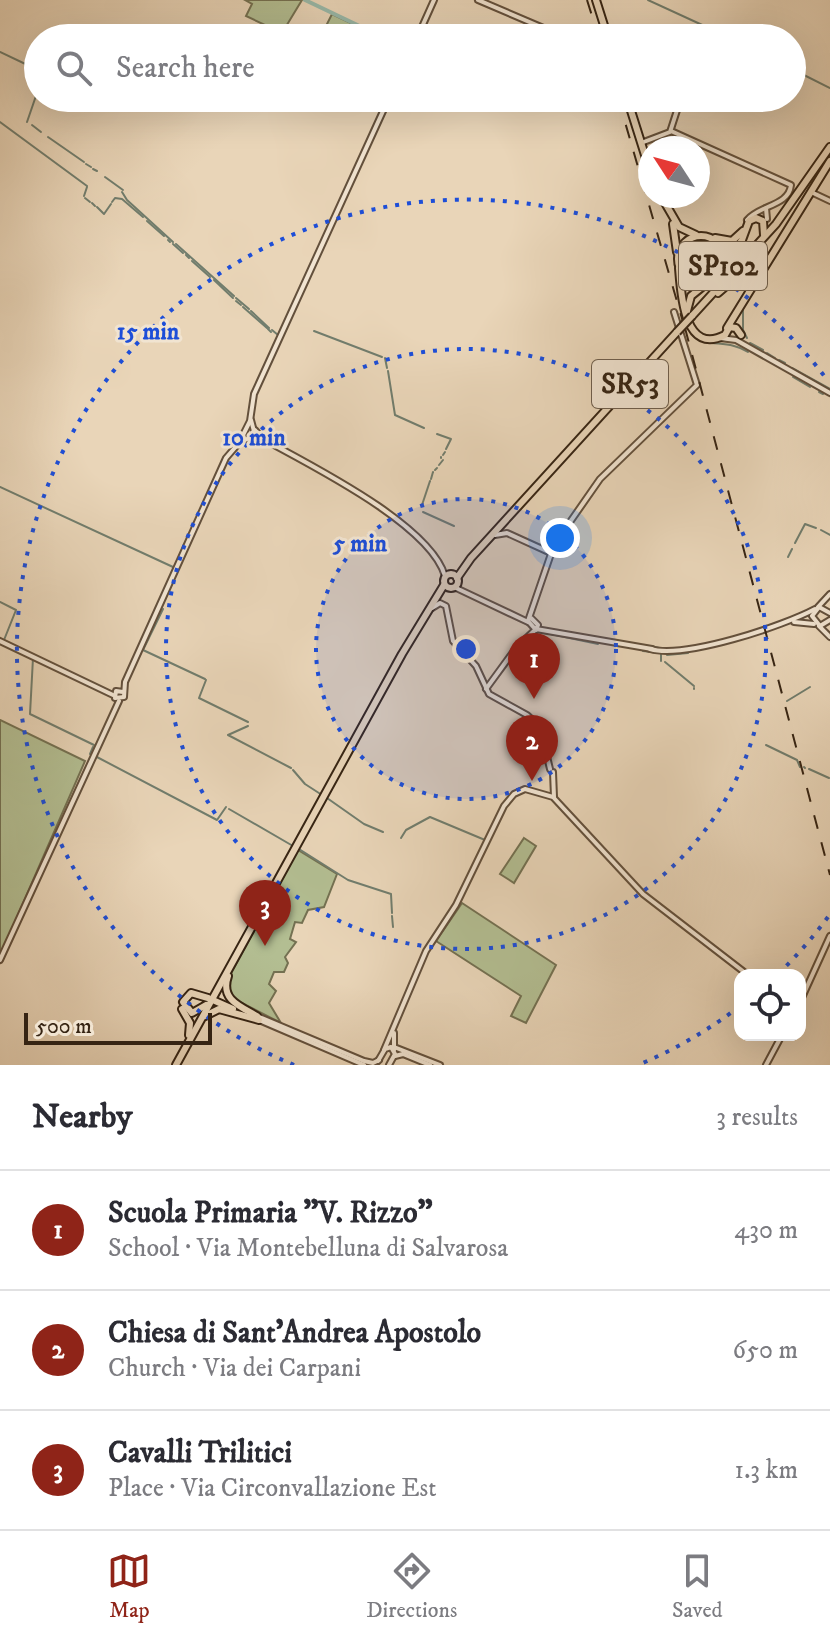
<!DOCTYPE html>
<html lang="en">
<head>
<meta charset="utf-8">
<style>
  :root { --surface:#fff; --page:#f7f7f7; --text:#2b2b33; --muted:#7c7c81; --line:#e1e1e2; --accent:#8f2418 }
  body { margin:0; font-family:"IM FELL DW Pica",serif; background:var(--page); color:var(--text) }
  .controls { position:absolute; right:24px; bottom:24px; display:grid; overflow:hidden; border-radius:16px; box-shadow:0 8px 32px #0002 }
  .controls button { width:72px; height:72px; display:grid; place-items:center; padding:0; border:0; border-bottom:2px solid var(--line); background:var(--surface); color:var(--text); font:40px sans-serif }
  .compass { position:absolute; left:638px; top:136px; width:72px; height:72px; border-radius:50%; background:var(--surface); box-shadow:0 8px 32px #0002; rotate:306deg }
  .scale { position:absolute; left:24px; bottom:20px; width:188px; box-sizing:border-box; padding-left:8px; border:4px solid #362413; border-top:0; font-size:22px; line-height:28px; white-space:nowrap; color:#362413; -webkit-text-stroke:6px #f1e4d1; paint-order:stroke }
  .you { position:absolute; left:560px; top:538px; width:28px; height:28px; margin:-20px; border:6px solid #fff; border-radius:50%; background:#1a73e8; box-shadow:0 0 0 12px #1a73e833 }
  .badge { display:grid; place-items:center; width:52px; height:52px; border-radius:50%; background:var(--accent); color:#fff; font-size:26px; font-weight:700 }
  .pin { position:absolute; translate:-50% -66px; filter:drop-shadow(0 2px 4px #0008) }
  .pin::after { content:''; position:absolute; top:42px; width:28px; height:24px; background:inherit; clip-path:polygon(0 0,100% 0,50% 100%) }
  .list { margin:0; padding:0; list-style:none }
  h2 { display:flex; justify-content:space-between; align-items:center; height:104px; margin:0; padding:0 32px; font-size:34px }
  h2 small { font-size:26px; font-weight:400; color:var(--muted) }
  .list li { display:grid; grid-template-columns:52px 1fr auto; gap:24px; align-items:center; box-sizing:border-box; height:120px; padding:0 32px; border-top:2px solid var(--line) }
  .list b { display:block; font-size:30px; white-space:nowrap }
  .list p { margin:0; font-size:26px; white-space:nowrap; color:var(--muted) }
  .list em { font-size:26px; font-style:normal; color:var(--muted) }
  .icon { flex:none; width:44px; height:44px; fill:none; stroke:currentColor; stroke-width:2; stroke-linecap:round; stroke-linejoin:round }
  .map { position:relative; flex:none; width:830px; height:1065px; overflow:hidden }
  .search { position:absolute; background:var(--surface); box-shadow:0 8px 32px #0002; left:24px; right:24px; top:24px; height:88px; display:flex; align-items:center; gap:20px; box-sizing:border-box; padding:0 28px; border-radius:44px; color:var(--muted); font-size:30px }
  .sheet { height:464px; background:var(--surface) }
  nav { display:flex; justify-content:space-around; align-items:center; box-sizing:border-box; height:112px; border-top:2px solid var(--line); background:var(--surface); font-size:22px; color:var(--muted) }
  nav a { display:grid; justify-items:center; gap:4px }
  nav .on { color:var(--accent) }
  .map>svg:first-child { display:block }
  .green { fill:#b3be92; stroke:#747152; stroke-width:2 }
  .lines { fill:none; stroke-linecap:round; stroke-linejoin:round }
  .stream { stroke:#717d6d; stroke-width:2 }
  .canal { stroke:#99b9a9; stroke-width:4 }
  .minor-casing { stroke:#63503c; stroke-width:8 }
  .major-casing { stroke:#362413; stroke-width:10 }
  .minor { stroke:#f1e4d1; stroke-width:4 }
  .major { stroke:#e9d5b8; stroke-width:6 }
  .rail { stroke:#362413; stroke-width:2; stroke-dasharray:14 14; stroke-linecap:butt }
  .major-bridge-casing { stroke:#362413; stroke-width:10; stroke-linecap:butt }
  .major-bridge { stroke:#e9d5b8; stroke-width:6 }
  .ring { fill:none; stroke:#1d4ed8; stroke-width:4; stroke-dasharray:4 8 }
  .labels { text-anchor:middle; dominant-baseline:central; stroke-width:6; stroke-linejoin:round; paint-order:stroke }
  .shield { fill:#f1e4d1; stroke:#6e5e4c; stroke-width:2 }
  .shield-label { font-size:28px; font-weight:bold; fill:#362413 }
  .centre { fill:#1d4ed8; stroke:#f1e4d1; stroke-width:4 }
  .ring-label { font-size:24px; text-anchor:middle; font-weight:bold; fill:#1d4ed8; stroke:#f1e4d1; stroke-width:6; stroke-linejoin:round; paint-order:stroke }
</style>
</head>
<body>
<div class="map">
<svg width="830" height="1065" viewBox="0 0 830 1065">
  <rect width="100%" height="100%" fill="#e9d5b8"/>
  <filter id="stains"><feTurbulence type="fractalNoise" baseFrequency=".0025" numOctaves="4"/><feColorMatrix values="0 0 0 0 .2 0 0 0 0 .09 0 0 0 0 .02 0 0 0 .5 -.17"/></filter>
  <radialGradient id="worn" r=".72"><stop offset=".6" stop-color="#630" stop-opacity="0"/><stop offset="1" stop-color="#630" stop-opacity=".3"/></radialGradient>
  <g class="green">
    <polygon points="245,0 302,0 282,33 246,16 252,4"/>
    <polygon points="332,14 380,37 380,38 320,38"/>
    <polygon points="0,720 85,761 0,956"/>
    <polygon points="524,838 536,846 514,883 500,874"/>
    <polygon points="298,850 337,874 324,907 308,910 302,923 295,922 290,939 296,942 285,957 288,963 284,972 274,972 269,984 276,991 269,1003 281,1023 232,998 227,989 230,975"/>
    <polygon points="462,903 556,965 526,1023 511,1016 521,996 436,941"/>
  </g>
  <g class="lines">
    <g class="stream">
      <polyline points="648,0 711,29"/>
      <polyline points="716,31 730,38"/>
      <polyline points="0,52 38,70"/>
      <polyline points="792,69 830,88"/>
      <polyline points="0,122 87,186"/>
      <polyline points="27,122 38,90"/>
      <polyline points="32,125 41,132"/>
      <polyline points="48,137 84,162"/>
      <polyline points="86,164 91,167"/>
      <polyline points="93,169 97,171"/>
      <polyline points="105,177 123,190"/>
      <polyline points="122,192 127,200 173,242"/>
      <polyline points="84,196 87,187"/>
      <polyline points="85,198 90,202"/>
      <polyline points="112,202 115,198 122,199 143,217"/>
      <polyline points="92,203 95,206"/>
      <polyline points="97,207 104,214 111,204"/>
      <polyline points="147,221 164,236"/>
      <polyline points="168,240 170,242"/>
      <polyline points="173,244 183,253"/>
      <polyline points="176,244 234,296"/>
      <polyline points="186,255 189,258"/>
      <polyline points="192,261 210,277"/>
      <polyline points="214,280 233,298"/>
      <polyline points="236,298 249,309"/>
      <polyline points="236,301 241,305"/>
      <polyline points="243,307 267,328"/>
      <polyline points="743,310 743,330 747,338"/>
      <polyline points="251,311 269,328"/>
      <polyline points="268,329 271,332"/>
      <polyline points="272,330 278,335"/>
      <polyline points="314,331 382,357"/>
      <path d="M693 336C707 348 729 339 748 352"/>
      <polyline points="750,343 763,350"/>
      <polyline points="767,353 775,358"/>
      <polyline points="385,358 387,368"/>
      <polyline points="779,360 785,363"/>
      <polyline points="792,368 830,389"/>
      <polyline points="388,371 395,415 424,428"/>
      <polyline points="793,377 810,387"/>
      <polyline points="819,392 823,394"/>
      <polyline points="437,434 451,439 446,449"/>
      <polyline points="443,455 445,452"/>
      <polyline points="441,458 441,457"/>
      <polyline points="439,465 443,460"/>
      <polyline points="435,470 437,468"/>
      <polyline points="431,479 433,472"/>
      <polyline points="0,487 173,567"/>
      <polyline points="422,505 430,481"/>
      <polyline points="423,512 454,526"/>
      <polyline points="821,530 830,535"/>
      <polyline points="795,543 805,524 816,528"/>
      <polyline points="788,557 792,549"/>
      <polyline points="0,602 16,610 4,640 21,650"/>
      <polyline points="819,602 830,591"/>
      <polyline points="163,609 143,650 205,679"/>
      <polyline points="541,632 598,644"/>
      <polyline points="634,644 645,646"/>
      <polyline points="651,646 659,648"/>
      <polyline points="643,651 661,653 661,661"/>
      <polyline points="667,655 688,653"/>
      <polyline points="33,658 30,714 94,745"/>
      <polyline points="665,662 694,686"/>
      <polyline points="206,680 199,698 248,722"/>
      <polyline points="694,689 694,688"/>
      <polyline points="787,701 810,687"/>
      <polyline points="248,726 228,735 291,768"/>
      <polyline points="766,745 797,760 800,767"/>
      <polyline points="90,754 93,747"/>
      <polyline points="95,756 217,820 226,807"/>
      <polyline points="804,767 805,768"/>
      <polyline points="809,769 829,778"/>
      <polyline points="293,770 305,784 322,795"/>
      <polyline points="327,798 364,824 383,832"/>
      <polyline points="229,809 293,846"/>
      <polyline points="401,838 406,830 430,817 485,840"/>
      <polyline points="299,849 348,880 391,894 392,913"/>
      <polyline points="392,916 393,927"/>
    </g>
    <polyline class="canal" points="305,0 372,32"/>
    <defs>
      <g id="minor">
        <polyline points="478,0 567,38"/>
        <polyline points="417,38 434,0"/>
        <path d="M671 131 791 185C789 206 759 205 747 220"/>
        <polyline points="641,143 670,132 681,98"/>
        <polyline points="811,192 830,201"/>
        <polyline points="766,208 767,219"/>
        <polyline points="720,338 736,340 830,393"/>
        <path d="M255 430 263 439C310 465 430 524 445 576"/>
        <polyline points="241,442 255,435 251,420"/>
        <polyline points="495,535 507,533 551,553"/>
        <polyline points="454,587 528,622"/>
        <polyline points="818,607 830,594"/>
        <polyline points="432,608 440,603 446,606 453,641 476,666 489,694 527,715 540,727 550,769"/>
        <polyline points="830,613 819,607 812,616 820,626 830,620"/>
        <polyline points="531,618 538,625 536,630 528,621 554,545 600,479 697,385 674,312"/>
        <polyline points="794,622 814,624"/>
        <polyline points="819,626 830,637"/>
        <polyline points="536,629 652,649"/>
        <polyline points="0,641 113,695"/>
        <path d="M650 649C685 659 783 626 815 609"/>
        <polyline points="486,689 516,648 535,630"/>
        <polyline points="123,692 116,691 115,698 124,697 125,682 226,458 239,443 250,421 254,394 389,98"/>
        <polyline points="553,772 554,797"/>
        <polyline points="0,960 119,701"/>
        <polyline points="800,1002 830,936"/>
        <polyline points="257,1016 364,1061 373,1063 379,1060"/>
        <polyline points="259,1020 364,1065"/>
        <polyline points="394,1033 394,1050"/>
        <polyline points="394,1047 440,1065"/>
        <polyline points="384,1050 426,951 456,905 504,806 514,794 525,789 553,797 643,894 748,975"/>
        <polyline points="395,1056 403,1054 430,1065"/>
        <polyline points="378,1061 385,1049 391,1047 395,1054 389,1065"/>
        <polyline points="766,1065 782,1035"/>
      </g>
      <g id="major">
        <polyline points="596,0 608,38"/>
        <polyline points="627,98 650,171"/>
        <polyline points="661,196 679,227 696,235"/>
        <polyline points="673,224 677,252"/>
        <circle cx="701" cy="259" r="23"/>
        <polyline points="715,238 732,241 743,231"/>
        <path d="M679 268C681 294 684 356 725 335L730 326"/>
        <polyline points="723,268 742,240 749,221 756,218 763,221 764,235"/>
        <polyline points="718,293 747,268 762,271"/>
        <polyline points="687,311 691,296 707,283"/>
        <polyline points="692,316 776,224 830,147"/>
        <polyline points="729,327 736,328 741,335"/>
        <polyline points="727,328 830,161"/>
        <circle cx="451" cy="581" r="7"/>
        <polyline points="457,578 471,558 677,332"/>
        <path d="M228 976C220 999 239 1006 257 1016"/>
        <polyline points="215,1001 233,1009"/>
        <polyline points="206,1005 192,1013 183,1002 191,993 208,998"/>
        <polyline points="182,1009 190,1023 189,1035"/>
        <polyline points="205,1016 219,1009 259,1020"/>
        <polyline points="176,1065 402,654 444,585"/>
      </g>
    </defs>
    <use href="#minor" class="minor-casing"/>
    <use href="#major" class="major-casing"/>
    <use href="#minor" class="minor"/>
    <use href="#major" class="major"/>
    <g class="rail">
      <polyline points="587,0 599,38"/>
      <polyline points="618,98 683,322"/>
      <polyline points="685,328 830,875"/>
    </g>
    <defs>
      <polyline id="major-bridge" points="677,332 692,316"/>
    </defs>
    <use href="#major-bridge" class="major-bridge-casing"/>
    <use href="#major-bridge" class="major-bridge"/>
  </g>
  <circle cx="466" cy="649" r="150" fill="#1d4ed8" fill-opacity=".12"/>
  <g class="ring">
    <circle cx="466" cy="649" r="150"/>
    <circle cx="466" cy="649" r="300"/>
    <path d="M828 917A450 450 0 0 1 779 973M740 1006A450 450 0 0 1 638 1065M294 1065A450 450 0 1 1 828 381"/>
  </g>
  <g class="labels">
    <g class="shield">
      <rect x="679" y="242" width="88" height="48" rx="6"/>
      <rect x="592" y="360" width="76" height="48" rx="6"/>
    </g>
    <g class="shield-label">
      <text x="723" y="266">SP102</text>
      <text x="630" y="384">SR53</text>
    </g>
  </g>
  <circle cx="466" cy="649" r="12" class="centre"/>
  <g class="ring-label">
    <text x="148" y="339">15 min</text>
    <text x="254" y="445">10 min</text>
    <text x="360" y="551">5 min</text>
  </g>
  <rect width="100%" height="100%" filter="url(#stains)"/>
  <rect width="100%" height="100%" fill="url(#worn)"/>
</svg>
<div class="controls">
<button><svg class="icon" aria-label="locate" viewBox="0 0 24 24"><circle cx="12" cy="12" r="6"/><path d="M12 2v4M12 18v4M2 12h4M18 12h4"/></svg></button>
</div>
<svg class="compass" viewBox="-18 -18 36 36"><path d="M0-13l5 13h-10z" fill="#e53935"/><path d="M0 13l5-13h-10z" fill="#7c7c81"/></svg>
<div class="scale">500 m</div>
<div class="you"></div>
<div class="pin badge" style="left:534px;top:699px">1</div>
<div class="pin badge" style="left:532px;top:781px">2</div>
<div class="pin badge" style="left:265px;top:946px">3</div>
<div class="search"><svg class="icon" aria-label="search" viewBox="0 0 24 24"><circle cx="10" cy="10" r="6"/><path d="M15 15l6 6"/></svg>Search here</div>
</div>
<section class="sheet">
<h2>Nearby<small>3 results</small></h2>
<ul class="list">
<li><span class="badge">1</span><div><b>Scuola Primaria &quot;V. Rizzo&quot;</b><p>School · Via Montebelluna di Salvarosa</p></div><em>430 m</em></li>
<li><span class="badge">2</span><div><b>Chiesa di Sant'Andrea Apostolo</b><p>Church · Via dei Carpani</p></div><em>650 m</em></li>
<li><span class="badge">3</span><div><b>Cavalli Trilitici</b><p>Place · Via Circonvallazione Est</p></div><em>1.3 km</em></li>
</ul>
</section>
<nav>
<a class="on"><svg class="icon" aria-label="map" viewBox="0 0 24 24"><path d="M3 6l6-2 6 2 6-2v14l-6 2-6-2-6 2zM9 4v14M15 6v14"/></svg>Map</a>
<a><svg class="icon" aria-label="directions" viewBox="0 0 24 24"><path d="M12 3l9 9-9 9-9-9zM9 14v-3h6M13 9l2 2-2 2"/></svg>Directions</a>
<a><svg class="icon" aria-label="saved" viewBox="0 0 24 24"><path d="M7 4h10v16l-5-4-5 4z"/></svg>Saved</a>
</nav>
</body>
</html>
